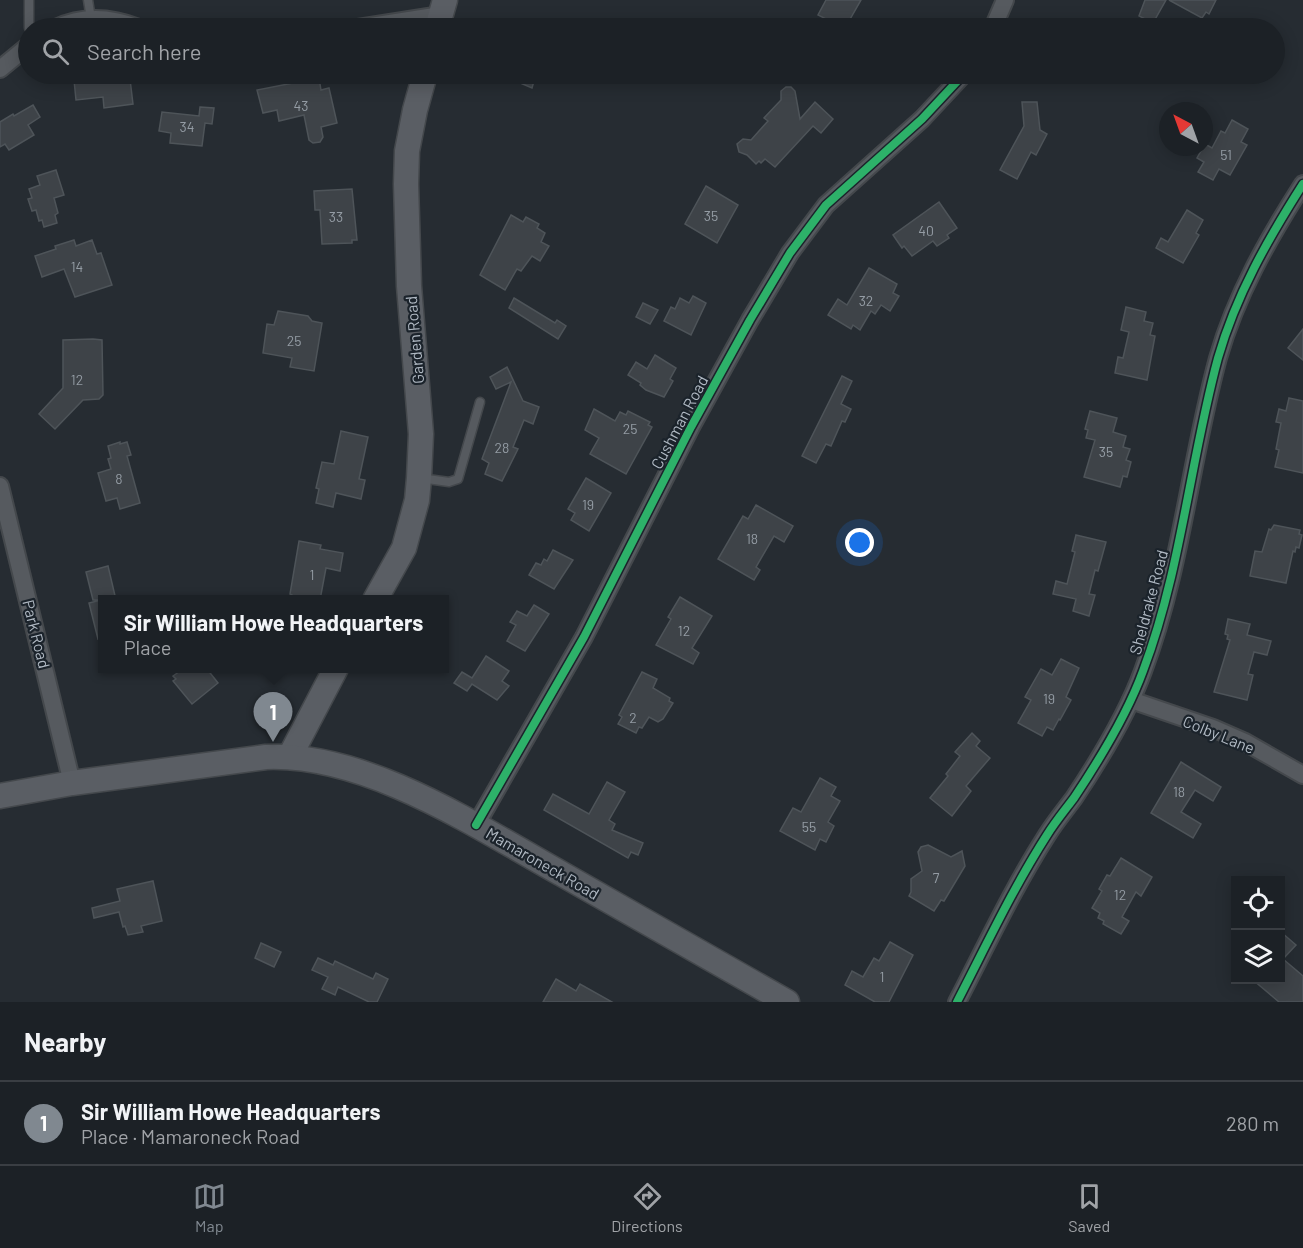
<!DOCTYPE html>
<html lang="en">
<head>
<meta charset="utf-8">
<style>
  :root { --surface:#1c2126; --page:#25292e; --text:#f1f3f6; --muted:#a0a3a7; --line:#3a3e43; --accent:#808890 }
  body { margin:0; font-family:Barlow,sans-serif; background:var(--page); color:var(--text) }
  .controls { position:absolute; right:18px; bottom:18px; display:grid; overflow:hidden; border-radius:0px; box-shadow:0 3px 15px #0003 }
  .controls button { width:54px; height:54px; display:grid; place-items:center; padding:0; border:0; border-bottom:2px solid var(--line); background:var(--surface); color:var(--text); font:30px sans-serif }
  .compass { position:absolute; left:1159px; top:102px; width:54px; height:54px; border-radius:50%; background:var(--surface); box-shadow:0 3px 15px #0003; rotate:319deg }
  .you { position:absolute; left:860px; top:543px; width:21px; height:21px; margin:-15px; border:4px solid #fff; border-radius:50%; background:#1a73e8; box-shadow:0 0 0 9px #1a73e833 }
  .badge { display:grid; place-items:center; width:39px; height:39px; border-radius:50%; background:var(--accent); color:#fff; font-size:20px; font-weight:700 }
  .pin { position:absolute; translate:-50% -50px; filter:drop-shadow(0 2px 3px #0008) }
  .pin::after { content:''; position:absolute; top:32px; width:21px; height:18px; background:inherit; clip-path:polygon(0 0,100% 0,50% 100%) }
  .popup { position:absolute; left:98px; top:595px; width:351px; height:78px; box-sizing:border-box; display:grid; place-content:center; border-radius:0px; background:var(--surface); filter:drop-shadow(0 2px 4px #0005); font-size:20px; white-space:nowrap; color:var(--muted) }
  .popup b { font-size:22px; color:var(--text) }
  .popup::after { content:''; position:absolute; left:50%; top:100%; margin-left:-12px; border:12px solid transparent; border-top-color:var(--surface) }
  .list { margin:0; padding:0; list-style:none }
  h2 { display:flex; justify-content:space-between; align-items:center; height:78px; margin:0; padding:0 24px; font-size:26px }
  h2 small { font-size:20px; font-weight:400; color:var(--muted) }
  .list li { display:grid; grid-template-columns:39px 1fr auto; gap:18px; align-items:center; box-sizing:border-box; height:84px; padding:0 24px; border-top:2px solid var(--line) }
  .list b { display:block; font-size:22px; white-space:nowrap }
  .list p { margin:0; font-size:20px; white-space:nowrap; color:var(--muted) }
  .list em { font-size:20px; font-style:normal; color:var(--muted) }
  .icon { flex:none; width:33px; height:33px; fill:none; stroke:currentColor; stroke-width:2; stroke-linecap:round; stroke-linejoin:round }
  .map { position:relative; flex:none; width:1303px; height:1002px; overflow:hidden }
  .search { position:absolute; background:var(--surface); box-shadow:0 3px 15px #0003; left:18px; right:18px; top:18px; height:66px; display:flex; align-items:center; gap:15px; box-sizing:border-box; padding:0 21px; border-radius:33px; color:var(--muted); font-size:22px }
  .sheet { height:162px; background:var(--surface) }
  nav { display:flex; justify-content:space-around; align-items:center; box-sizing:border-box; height:84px; border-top:2px solid var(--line); background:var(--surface); font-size:16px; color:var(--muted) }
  nav a { display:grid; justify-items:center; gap:3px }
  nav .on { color:var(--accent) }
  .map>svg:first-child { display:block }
  .building { fill:#3e4348; stroke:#4e5459; stroke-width:1.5 }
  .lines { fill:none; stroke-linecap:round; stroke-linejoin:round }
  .lane-casing { stroke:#44484c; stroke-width:11 }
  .street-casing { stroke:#44484c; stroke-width:20 }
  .secondary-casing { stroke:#44484c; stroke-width:27 }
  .lane { stroke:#565a5f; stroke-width:8 }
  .street { stroke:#565a5f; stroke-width:16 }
  .secondary { stroke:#5a5e64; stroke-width:24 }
  .cycleway-casing { stroke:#1b232b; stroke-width:11 }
  .cycleway { stroke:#2db169; stroke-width:8 }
  .labels { text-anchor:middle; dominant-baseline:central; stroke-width:4.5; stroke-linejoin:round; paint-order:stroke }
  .number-label { font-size:14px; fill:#949ca4 }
  .street-label { font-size:16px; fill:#b0b9c3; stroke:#1b232b }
</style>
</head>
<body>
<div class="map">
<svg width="1303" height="1002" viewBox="0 0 1303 1002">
  <rect width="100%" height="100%" fill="#262c32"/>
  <g class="building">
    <polygon points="826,0 861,0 845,28 831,28 834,23 818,15"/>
    <polygon points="1145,0 1166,0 1153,23 1139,16"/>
    <polygon points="1169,0 1216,0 1209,14 1206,12 1202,18"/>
    <polygon points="521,74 536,74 532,88 518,82"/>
    <polygon points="113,75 114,81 130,79 133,104 104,108 103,97 76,100 74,80"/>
    <polygon points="319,78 321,90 329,88 337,123 321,127 323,137 320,142 313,143 309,140 304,115 279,121 277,110 263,113 257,90"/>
    <polygon points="786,87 791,87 795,91 800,119 815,102 833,119 821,133 813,126 775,167 765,159 761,163 759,161 756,164 747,155 739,152 737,144 743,139 751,140 768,121 764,118 781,100 781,91"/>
    <polygon points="1022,102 1037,102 1040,130 1047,134 1036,155 1031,152 1017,179 1000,170 1024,126"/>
    <polygon points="33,105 40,117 28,125 34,135 9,150 5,144 0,147 0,122 13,114 14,116"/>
    <polygon points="200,107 214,108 212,124 205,123 202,146 170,143 171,133 159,131 162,112 199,116"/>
    <polygon points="1232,120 1248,129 1241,142 1247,145 1230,175 1219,169 1213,180 1198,172 1204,162 1197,158 1205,144 1212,148 1221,131 1225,133"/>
    <polygon points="56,170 64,195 54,198 58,213 55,215 57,223 44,227 42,220 39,221 36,210 32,211 28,199 32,198 29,189 40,185 37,176"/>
    <polygon points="706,186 738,205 717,243 685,224"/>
    <polygon points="352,189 357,240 352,240 352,243 322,244 320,210 315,210 314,191"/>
    <polygon points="939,202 957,228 947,235 949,238 937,246 933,241 912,256 904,246 902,248 893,235"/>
    <polygon points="1187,210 1203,220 1196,233 1199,235 1183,263 1156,248 1161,238 1168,242"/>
    <polygon points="511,215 523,222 526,217 539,224 537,228 545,233 541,242 549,246 540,261 532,256 521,271 517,269 505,290 480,275"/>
    <polygon points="74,240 76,246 92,240 97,254 101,253 112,285 75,297 64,269 42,277 35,256 56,249 55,246"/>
    <polygon points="869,268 897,284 893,293 899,296 890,311 881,305 875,314 871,311 860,330 853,325 851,329 828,315 838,299 847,305"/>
    <polygon points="693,296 706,303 691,335 664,321 671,307 675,309 680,298 689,303"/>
    <polygon points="514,298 555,323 557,320 566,326 558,339 509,308"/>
    <polygon points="643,303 658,310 650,324 636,317"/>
    <polygon points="1126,307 1146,312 1144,321 1153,323 1150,335 1155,336 1147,380 1115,373 1118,357 1123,358 1129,332 1121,330"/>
    <polygon points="278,311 308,316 312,321 322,323 314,371 290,367 292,358 263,353 267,324 274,325"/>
    <polygon points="1303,329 1303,360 1288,348"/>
    <polygon points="93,339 102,340 103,395 99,399 83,400 55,429 39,414 63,388 63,340"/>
    <polygon points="655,355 676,368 670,379 673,381 664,397 646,390 640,385 641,383 628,375 636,362 647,369"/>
    <polygon points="507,367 523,401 539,407 533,424 524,420 513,447 518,449 502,481 485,474 489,463 482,459 511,382 496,389 490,377"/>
    <polygon points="842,376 852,381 841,404 851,409 845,422 842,421 831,446 826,444 816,463 802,456"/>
    <polygon points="1289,398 1303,401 1303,473 1275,467 1279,450 1276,449 1281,423 1276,422 1279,409 1286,411"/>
    <polygon points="594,409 615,421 620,412 626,415 628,411 650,422 648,425 652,427 626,474 590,454 599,438 585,430"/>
    <polygon points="1090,411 1117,418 1113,432 1126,436 1123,447 1130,449 1126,460 1131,462 1127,477 1123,476 1120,487 1084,477 1095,440 1086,438 1088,430 1085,429"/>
    <polygon points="341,431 368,437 359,479 365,480 361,499 336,493 333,507 316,503 319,489 316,488 322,462 334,464"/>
    <polygon points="120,442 120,444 127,442 131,455 127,456 140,503 120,509 117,498 106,501 98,473 111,469 108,459 111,458 108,446"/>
    <polygon points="586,478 611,493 589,531 571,520 575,513 568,509"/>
    <polygon points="756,505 793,526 784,542 774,536 756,567 760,570 754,580 718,559 743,516 748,519"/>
    <polygon points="1274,525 1300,530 1299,534 1302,535 1299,548 1296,547 1295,552 1293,551 1286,583 1250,576 1255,551 1262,552 1269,529 1271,530"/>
    <polygon points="1076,535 1106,542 1098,571 1095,570 1089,594 1095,595 1089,616 1073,611 1076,599 1053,594 1056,581 1067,584 1075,552 1072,551"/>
    <polygon points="299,541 321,545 320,549 343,553 340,571 326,568 320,600 291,600 292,595 290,594"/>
    <polygon points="553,550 573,560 554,589 529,575 536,563 541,565 544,559 547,561"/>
    <polygon points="108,566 116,600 102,600 102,638 98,639 89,603 101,600 93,600 86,572"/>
    <polygon points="680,597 712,616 692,648 699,653 693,664 656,645 671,619 668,617"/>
    <polygon points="534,605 549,614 525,651 507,641 516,625 510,622 517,611 527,616"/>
    <polygon points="1228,619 1250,624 1247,635 1271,641 1267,655 1254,652 1248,674 1253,675 1247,700 1214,692 1230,640 1227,639 1228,635 1225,634"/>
    <polygon points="486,656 509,671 502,681 509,686 497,700 472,684 467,691 454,683 462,672 472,678"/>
    <polygon points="1061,659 1079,668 1066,697 1071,700 1060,720 1059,719 1053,730 1047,727 1042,736 1018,723 1031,700 1025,697 1041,669 1052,675"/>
    <polygon points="183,669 207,669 218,683 192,704 173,681 176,679 173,676"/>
    <polygon points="642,672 657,679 653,688 670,698 669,701 673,703 663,719 658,722 649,717 642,728 639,727 636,733 618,724 622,717 619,715"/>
    <polygon points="972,733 980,741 976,746 990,758 966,786 971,791 952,816 930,798 948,776 946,774 960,756 955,752"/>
    <polygon points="1181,762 1221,787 1213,801 1195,790 1181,812 1201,824 1193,838 1151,813"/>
    <polygon points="820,778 836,787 831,796 840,801 828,822 834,826 826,842 820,839 815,850 780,831 793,808 801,812"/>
    <polygon points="607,782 625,792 609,820 615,824 612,830 643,843 638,855 631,852 628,858 544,810 553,794 589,814"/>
    <polygon points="928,845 951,857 962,851 965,866 944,901 941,900 934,911 909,896 911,892 911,879 922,871 918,852 921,847"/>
    <polygon points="1121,858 1152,877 1141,896 1136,892 1122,917 1129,921 1121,934 1103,924 1104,921 1098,918 1100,913 1092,908 1102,891 1099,889 1107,875 1110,876"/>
    <polygon points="153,881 162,921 141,926 143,932 128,935 125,926 123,927 119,912 94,918 92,908 120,901 117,889"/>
    <polygon points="1281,932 1296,945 1283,959 1303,976 1303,1002 1279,1002 1253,980 1281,980"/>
    <polygon points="890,942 913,955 889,1002 875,1002 845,985 852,971 863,977 874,958 879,961"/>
    <polygon points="261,943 281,952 274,967 255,958"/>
    <polygon points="318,958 333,965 335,961 373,979 376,973 388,979 377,1002 369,1002 338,987 335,995 322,989 328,977 312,970"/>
    <polygon points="556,979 576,991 580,984 612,1002 543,1002"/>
  </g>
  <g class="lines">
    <defs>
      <g id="lane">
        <polyline points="29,0 29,28"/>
        <polyline points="88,0 91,19"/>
        <polyline points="420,478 449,482 458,479 480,402"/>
      </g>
      <g id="street">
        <path d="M56 28C83 15 111 17 139 28"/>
        <polyline points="358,28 441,15"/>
        <polyline points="993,28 1005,0"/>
        <polyline points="0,69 28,46"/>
        <polyline points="0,486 72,783"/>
        <polyline points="1131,700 1213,728 1245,742 1303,775"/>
        <polyline points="476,825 584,637 691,427 750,320 790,253 826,205 922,119 964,74"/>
        <path d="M957 1002C986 946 1013 888 1047 835 1055 822 1065 810 1074 798 1100 759 1127 715 1143 671 1181 571 1190 461 1218 358 1236 295 1268 239 1303 184"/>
      </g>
      <g id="secondary">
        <polyline points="437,28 445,0"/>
        <polyline points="375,600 404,548 417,500 419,478 421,434 409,286 406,184 407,151 415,110 425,74"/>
        <polyline points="290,756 336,668"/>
        <path d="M0 796 72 783 266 757C367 753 476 826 562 874 637 916 712 959 787 1002"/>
      </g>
    </defs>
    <use href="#lane" class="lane-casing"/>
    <use href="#street" class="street-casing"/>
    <use href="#secondary" class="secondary-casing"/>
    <use href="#lane" class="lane"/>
    <use href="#street" class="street"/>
    <use href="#secondary" class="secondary"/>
    <defs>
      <g id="cycleway">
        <polyline points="476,825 584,637 691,427 750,320 790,253 826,205 922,119 964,74"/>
        <path d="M957 1002C986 946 1013 888 1047 835 1055 822 1065 810 1074 798 1100 759 1127 715 1143 671 1181 571 1190 461 1218 358 1236 295 1268 239 1303 184"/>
      </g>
    </defs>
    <use href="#cycleway" class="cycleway-casing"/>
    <use href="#cycleway" class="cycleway"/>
  </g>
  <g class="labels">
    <g class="number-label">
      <text x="301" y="105">43</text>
      <text x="187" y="126">34</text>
      <text x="1226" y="154">51</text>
      <text x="711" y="215">35</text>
      <text x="336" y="216">33</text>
      <text x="926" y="230">40</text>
      <text x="77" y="266">14</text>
      <text x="866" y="300">32</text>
      <text x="294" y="340">25</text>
      <text x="77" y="379">12</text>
      <text x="630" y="428">25</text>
      <text x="502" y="447">28</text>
      <text x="1106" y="451">35</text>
      <text x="119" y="478">8</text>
      <text x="588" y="504">19</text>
      <text x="752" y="538">18</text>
      <text x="312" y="574">1</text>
      <text x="684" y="630">12</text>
      <text x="1049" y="698">19</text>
      <text x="633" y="717">2</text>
      <text x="1179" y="791">18</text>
      <text x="809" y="826">55</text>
      <text x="936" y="877">7</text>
      <text x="1120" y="894">12</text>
      <text x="882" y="976">1</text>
    </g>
    <g class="street-label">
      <text transform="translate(414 340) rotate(-95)">Garden Road</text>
      <text transform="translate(679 422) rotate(-62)">Cushman Road</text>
      <text transform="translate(1148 602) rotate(-75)">Sheldrake Road</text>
      <text transform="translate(37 634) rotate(76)">Park Road</text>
      <text transform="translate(1219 734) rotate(22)">Colby Lane</text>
      <text transform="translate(543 863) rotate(30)">Mamaroneck Road</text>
    </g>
  </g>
</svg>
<div class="controls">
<button><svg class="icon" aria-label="locate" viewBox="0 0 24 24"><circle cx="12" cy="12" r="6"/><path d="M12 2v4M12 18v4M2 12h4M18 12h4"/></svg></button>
<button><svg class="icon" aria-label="layers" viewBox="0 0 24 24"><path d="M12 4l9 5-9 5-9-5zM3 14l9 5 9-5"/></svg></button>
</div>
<svg class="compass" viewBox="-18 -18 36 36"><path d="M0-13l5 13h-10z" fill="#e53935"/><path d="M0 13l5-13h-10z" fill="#a0a3a7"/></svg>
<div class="you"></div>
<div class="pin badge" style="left:273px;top:742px">1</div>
<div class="popup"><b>Sir William Howe Headquarters</b>Place</div>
<div class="search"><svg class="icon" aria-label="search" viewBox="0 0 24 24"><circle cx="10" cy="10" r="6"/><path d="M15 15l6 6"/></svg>Search here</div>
</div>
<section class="sheet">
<h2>Nearby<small></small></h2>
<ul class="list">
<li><span class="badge">1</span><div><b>Sir William Howe Headquarters</b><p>Place · Mamaroneck Road</p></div><em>280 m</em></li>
</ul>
</section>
<nav>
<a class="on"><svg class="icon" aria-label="map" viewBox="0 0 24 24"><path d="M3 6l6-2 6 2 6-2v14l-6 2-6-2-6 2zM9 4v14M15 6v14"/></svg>Map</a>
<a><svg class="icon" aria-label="directions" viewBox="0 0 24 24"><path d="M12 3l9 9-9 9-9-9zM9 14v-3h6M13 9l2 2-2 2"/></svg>Directions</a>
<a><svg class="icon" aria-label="saved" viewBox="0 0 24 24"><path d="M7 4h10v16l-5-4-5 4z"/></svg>Saved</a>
</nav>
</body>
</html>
